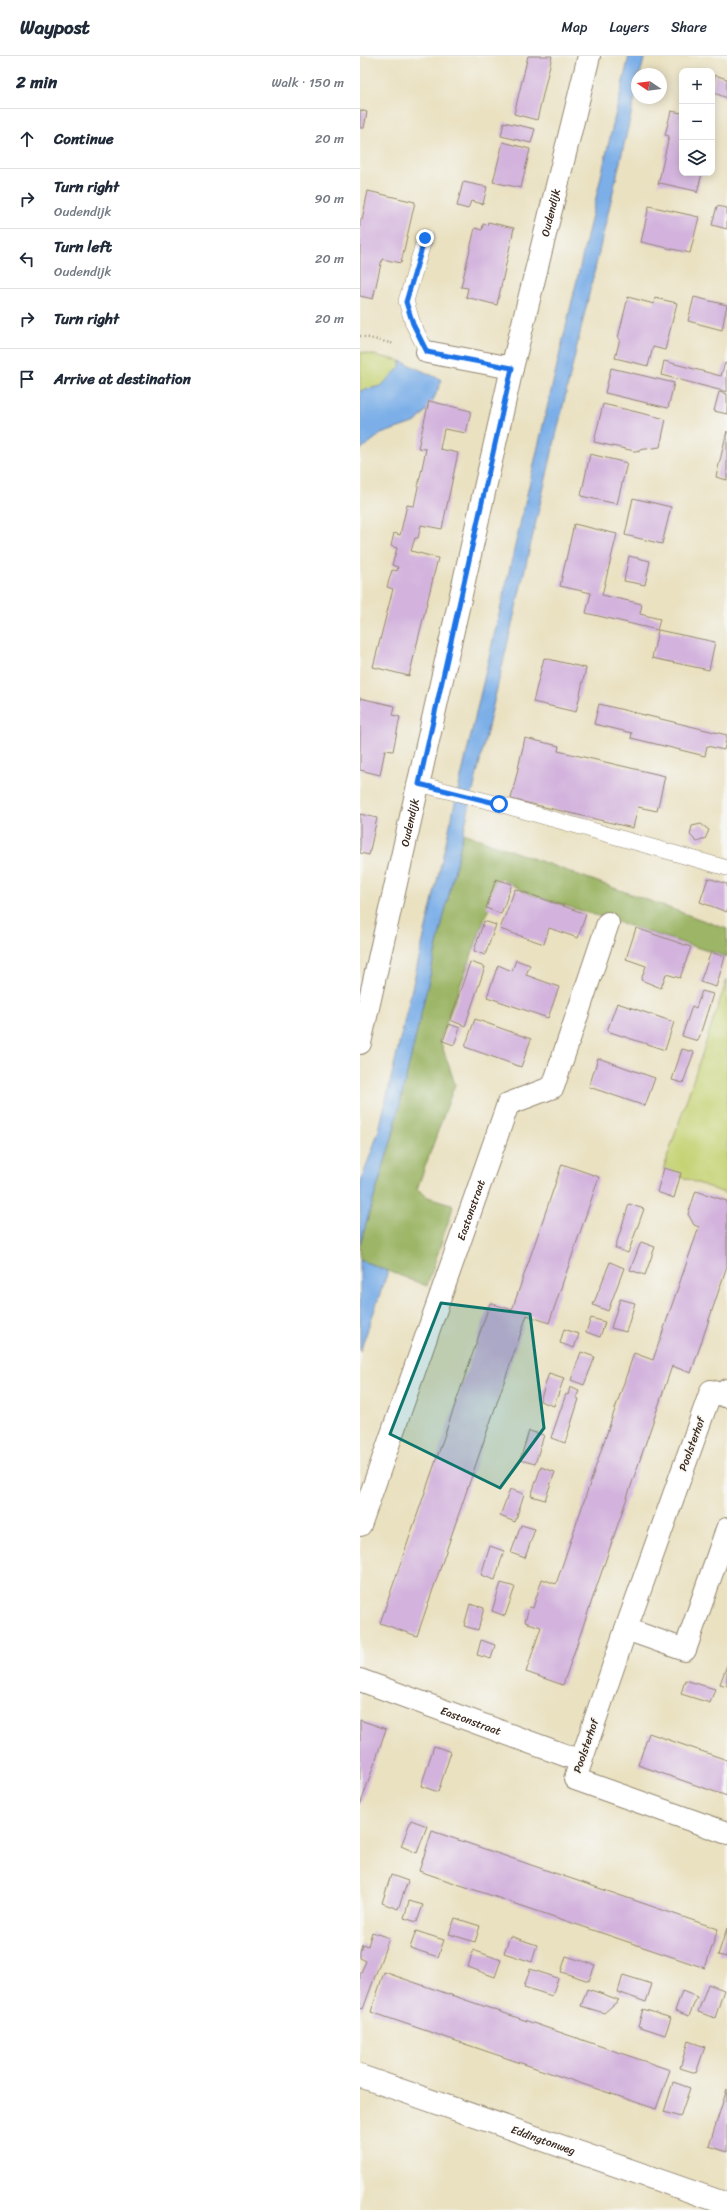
<!DOCTYPE html>
<html lang="en">
<head>
<meta charset="utf-8">
<style>
  :root { --surface:#fff; --page:#f2f2f3; --text:#1f2937; --muted:#747a83; --line:#e0e1e3 }
  body { margin:0; font-family:Sriracha,sans-serif; background:var(--page); color:var(--text) }
  .controls { position:absolute; right:12px; top:12px; display:grid; overflow:hidden; border-radius:8px; box-shadow:0 2px 10px #0003 }
  .controls button { width:36px; height:36px; display:grid; place-items:center; padding:0; border:0; border-bottom:1px solid var(--line); background:var(--surface); color:var(--text); font:20px sans-serif }
  .compass { position:absolute; left:271px; top:12px; width:36px; height:36px; border-radius:50%; background:var(--surface); box-shadow:0 2px 10px #0003; rotate:283deg }
  .stop { position:absolute; width:12px; height:12px; margin:-9px; border:3px solid #1a73e8; border-radius:50%; background:#fff }
  .stop.end { background:#1a73e8; border-color:#fff; box-shadow:0 1px 4px #0008 }
  .list { margin:0; padding:0; list-style:none }
  h2 { display:flex; justify-content:space-between; align-items:center; height:52px; margin:0; padding:0 16px; font-size:17px }
  h2 small { font-size:13px; font-weight:400; color:var(--muted) }
  .list li { display:grid; grid-template-columns:26px 1fr auto; gap:12px; align-items:center; box-sizing:border-box; height:60px; padding:0 16px; border-top:1px solid var(--line) }
  .list b { display:block; font-size:15px; white-space:nowrap }
  .list p { margin:0; font-size:13px; white-space:nowrap; color:var(--muted) }
  .list em { font-size:13px; font-style:normal; color:var(--muted) }
  .icon { flex:none; width:22px; height:22px; fill:none; stroke:currentColor; stroke-width:2; stroke-linecap:round; stroke-linejoin:round }
  .map { position:relative; flex:none; width:367px; height:2154px; overflow:hidden }
  header { display:flex; align-items:center; gap:24px; box-sizing:border-box; height:56px; padding:0 20px; background:var(--surface); border-bottom:1px solid var(--line) }
  header strong { font-size:19px }
  nav { display:flex; gap:22px; margin-inline-start:auto; font-size:14px }
  main { display:flex }
  aside { flex:1; background:var(--surface) }
  .map>svg:first-child { display:block }
  .green { fill:#c6d375; stroke:#807e4a }
  .forest { fill:#9cb566; stroke:#6c7042 }
  .water { fill:#7bafe8; stroke:#5b6c83 }
  .building { fill:#d3b3dd }
  .lines { fill:none; stroke-linecap:round; stroke-linejoin:round }
  .service-casing { stroke:#928670; stroke-width:16 }
  .pedestrian-casing { stroke:#928670; stroke-width:24 }
  .minor-casing { stroke:#928670; stroke-width:24 }
  .path { stroke:#928670; stroke-width:2.5; stroke-dasharray:1 3; stroke-linecap:butt }
  .service { stroke:#fff; stroke-width:15 }
  .pedestrian { stroke:#fff; stroke-width:22 }
  .minor { stroke:#fff; stroke-width:22 }
  .route { stroke:#1a73e8; stroke-width:5 }
  .marked { fill:#0f766e; fill-opacity:0.2; stroke:#0f766e; stroke-width:3; stroke-linejoin:round }
  .labels { text-anchor:middle; dominant-baseline:central; stroke-width:3; stroke-linejoin:round; paint-order:stroke }
  .street-label { font-size:11px; fill:#3b2a1e; stroke:#f6f6f2 }
</style>
</head>
<body>
<header>
<strong>Waypost</strong>
<nav><a>Map</a><a>Layers</a><a>Share</a></nav>
</header>
<main>
<aside>
<h2>2 min<small>Walk · 150 m</small></h2>
<ul class="list">
<li><svg class="icon" aria-label="ahead" viewBox="0 0 24 24"><path d="M12 20V5M6 11l6-6 6 6"/></svg><div><b>Continue</b></div><em>20 m</em></li>
<li><svg class="icon" aria-label="right" viewBox="0 0 24 24"><path d="M7 20v-9h11M14 6l5 5-5 5"/></svg><div><b>Turn right</b><p>Oudendijk</p></div><em>90 m</em></li>
<li><svg class="icon" aria-label="left" viewBox="0 0 24 24"><path d="M17 20v-9H6M10 6l-5 5 5 5"/></svg><div><b>Turn left</b><p>Oudendijk</p></div><em>20 m</em></li>
<li><svg class="icon" aria-label="right" viewBox="0 0 24 24"><path d="M7 20v-9h11M14 6l5 5-5 5"/></svg><div><b>Turn right</b></div><em>20 m</em></li>
<li><svg class="icon" aria-label="arrive" viewBox="0 0 24 24"><path d="M6 21V4h12l-3 4 3 4H6"/></svg><div><b>Arrive at destination</b></div></li>
</ul>
</aside>
<div class="map">
<svg width="367" height="2154" viewBox="0 0 367 2154">
  <rect width="100%" height="100%" fill="#f6f6f2"/>
  <filter id="ink" filterUnits="userSpaceOnUse"><feTurbulence type="fractalNoise" baseFrequency=".025" numOctaves="2"/><feDisplacementMap in="SourceGraphic" scale="8" xChannelSelector="R" yChannelSelector="G"/><feConvolveMatrix kernelMatrix="1 2 1 2 8 2 1 2 1" color-interpolation-filters="sRGB"/></filter>
  <filter id="wash" filterUnits="userSpaceOnUse"><feTurbulence type="fractalNoise" baseFrequency=".012" numOctaves="4" result="noise"/><feDisplacementMap in="SourceGraphic" scale="16" xChannelSelector="R" yChannelSelector="G"/><feGaussianBlur stdDeviation="0.9" result="paint"/><feColorMatrix in="noise" values="0 0 0 0 0 0 0 0 0 0 0 0 0 0 0 0 0 1.4 0 .05"/><feComposite in="paint" operator="in"/></filter>
  <g filter="url(#wash)">
    <rect width="100%" height="100%" fill="#eae1c1"/>
    <g class="green">
      <polygon points="0,296 41,305 41,311 21,330 0,335"/>
      <polygon points="367,923 367,1138 303,1114"/>
    </g>
    <polygon class="forest" points="103,777 367,873 367,901 169,838 140,822 80,984 95,1028 57,1133 68,1141 91,1148 93,1151 67,1230 0,1204 0,1188 32,1082"/>
    <g class="water">
      <polygon points="269,0 285,0 280,18 277,18 277,33 32,1082 0,1188 0,1128 19,1074"/>
      <polygon points="41,305 82,324 71,349 56,366 21,378 0,394 0,335 21,330 40,311"/>
      <polygon points="0,1204 28,1215 0,1296"/>
    </g>
    <g id="blocks">
      <g class="building">
        <polygon points="168,0 192,0 177,64 154,58"/>
        <polygon points="355,19 367,23 367,42 352,36"/>
        <polygon points="0,54 7,56 4,72 0,72"/>
        <polygon points="311,55 322,57 322,117 342,117 337,137 336,135 300,127 298,129 309,80 305,79"/>
        <polygon points="144,66 175,73 171,87 141,80"/>
        <polygon points="143,86 170,93 161,132 133,126"/>
        <polygon points="103,126 127,131 123,148 111,145 108,153 97,150"/>
        <polygon points="8,135 55,146 41,207 22,203 13,243 0,240 0,163 2,164"/>
        <polygon points="289,150 339,161 330,197 281,186"/>
        <polygon points="357,150 367,152 367,173 352,169"/>
        <polygon points="128,166 154,172 137,249 106,241 108,232 101,231 115,172 122,174 123,168 127,169"/>
        <polygon points="268,241 294,248 295,242 317,247 305,294 293,291 288,310 255,302 260,283 258,282"/>
        <polygon points="334,241 367,249 362,274 328,265"/>
        <polygon points="304,305 361,320 365,307 367,308 367,336 301,319"/>
        <polygon points="251,312 314,327 308,352 245,337"/>
        <polygon points="359,336 367,338 367,358 354,355"/>
        <polygon points="69,345 111,355 106,377 84,373 80,393 98,397 82,473 61,469 58,482 55,482 51,495 78,502 49,620 13,611 33,533 27,531 32,514 37,515 38,511 32,509 37,492 31,490 34,477 40,479 47,449 54,450 66,393 58,392"/>
        <polygon points="243,348 306,363 300,391 279,394 279,396 234,386"/>
        <polygon points="367,375 367,424 356,421"/>
        <polygon points="230,398 267,407 257,448 221,440"/>
        <polygon points="273,442 311,451 302,488 265,479"/>
        <polygon points="214,468 257,478 242,539 282,548 280,558 300,563 297,574 226,557 231,537 200,530"/>
        <polygon points="269,500 290,505 285,529 264,525"/>
        <polygon points="298,574 355,586 349,614 292,602"/>
        <polygon points="184,602 226,612 216,656 173,646"/>
        <polygon points="0,642 35,650 33,659 40,661 33,695 25,694 20,719 0,714"/>
        <polygon points="239,648 367,679 364,694 347,690 345,700 271,682 272,677 234,668"/>
        <polygon points="165,682 199,690 198,695 305,720 297,755 278,751 273,772 151,743"/>
        <polygon points="0,758 17,762 9,799 0,797"/>
        <polygon points="341,768 349,774 345,783 337,786 330,779 332,770"/>
        <polygon points="348,822 367,828 367,856 340,846"/>
        <polygon points="136,823 152,828 141,858 126,852"/>
        <polygon points="155,833 226,858 218,882 189,872 184,888 140,873"/>
        <polygon points="124,865 136,869 125,899 114,895"/>
        <polygon points="276,872 331,891 320,922 306,918 301,932 281,924 286,910 266,903"/>
        <polygon points="351,896 365,901 356,931 340,926"/>
        <polygon points="156,904 170,909 166,919 199,931 188,962 127,941 138,909 152,915"/>
        <polygon points="110,906 125,911 105,970 90,964"/>
        <polygon points="342,935 353,938 338,985 322,980 332,950 336,952"/>
        <polygon points="257,947 314,966 305,994 247,975"/>
        <polygon points="115,963 171,983 161,1011 105,991"/>
        <polygon points="89,968 100,972 94,989 83,985"/>
        <polygon points="322,993 334,996 323,1027 312,1024"/>
        <polygon points="238,1002 295,1022 285,1050 229,1031"/>
        <polygon points="202,1108 239,1121 189,1267 167,1259 57,1580 20,1567 130,1247 152,1254"/>
        <polygon points="304,1112 321,1117 314,1142 297,1136"/>
        <polygon points="336,1135 367,1145 367,1210 331,1317 312,1310 203,1629 166,1616 181,1571 165,1566 169,1551 173,1552 182,1523 196,1528 274,1297 293,1304 339,1171 334,1169 328,1158"/>
        <polygon points="269,1148 284,1153 268,1197 255,1192"/>
        <polygon points="281,1186 295,1191 285,1219 270,1214"/>
        <polygon points="250,1206 264,1212 248,1255 233,1249"/>
        <polygon points="260,1243 275,1247 266,1276 251,1272"/>
        <polygon points="231,1262 245,1266 240,1281 226,1276"/>
        <polygon points="204,1273 219,1278 214,1292 200,1287"/>
        <polygon points="221,1296 235,1301 224,1329 211,1324"/>
        <polygon points="189,1317 204,1322 194,1350 180,1345"/>
        <polygon points="210,1331 219,1335 216,1342 219,1343 205,1387 191,1382 206,1338 208,1339"/>
        <polygon points="169,1375 184,1379 175,1408 160,1404"/>
        <polygon points="181,1411 195,1416 185,1444 171,1440"/>
        <polygon points="150,1433 164,1438 155,1466 140,1460"/>
        <polygon points="161,1469 175,1473 165,1502 151,1497"/>
        <polygon points="130,1490 144,1495 135,1524 121,1519"/>
        <polygon points="141,1527 155,1531 145,1560 132,1555"/>
        <polygon points="110,1548 124,1552 118,1574 104,1570"/>
        <polygon points="121,1584 135,1589 131,1603 117,1599"/>
        <polygon points="367,1609 367,1630 360,1628"/>
        <polygon points="325,1624 355,1633 350,1647 321,1638"/>
        <polygon points="0,1664 26,1673 0,1750"/>
        <polygon points="289,1677 367,1704 367,1740 278,1709"/>
        <polygon points="74,1690 91,1696 78,1736 61,1730"/>
        <polygon points="51,1764 67,1770 57,1797 41,1790"/>
        <polygon points="72,1775 358,1873 345,1912 59,1815"/>
        <polygon points="31,1819 48,1825 38,1853 22,1847"/>
        <polygon points="49,1845 63,1849 57,1866 44,1862"/>
        <polygon points="95,1862 120,1870 115,1886 89,1878"/>
        <polygon points="367,1872 367,1901 358,1899"/>
        <polygon points="56,1875 84,1884 78,1901 50,1892"/>
        <polygon points="12,1876 29,1882 3,1953 0,1952 0,1919 6,1905 0,1902 0,1895 2,1888 8,1890"/>
        <polygon points="150,1880 177,1889 172,1906 144,1897"/>
        <polygon points="113,1894 141,1904 135,1921 108,1911"/>
        <polygon points="206,1900 235,1909 229,1925 201,1916"/>
        <polygon points="170,1913 198,1922 192,1940 164,1931"/>
        <polygon points="24,1916 310,2014 296,2053 11,1956"/>
        <polygon points="263,1919 292,1928 286,1946 258,1936"/>
        <polygon points="348,1928 364,1934 355,1962 338,1956"/>
        <polygon points="227,1933 240,1937 259,1944 244,1957 221,1950"/>
        <polygon points="322,1935 337,1941 329,1960 315,1955"/>
        <polygon points="283,1953 311,1962 305,1979 278,1970"/>
        <polygon points="328,1985 345,1991 336,2017 320,2012"/>
        <polygon points="313,2026 330,2032 320,2061 304,2056"/>
        <polygon points="367,2033 367,2096 349,2090"/>
      </g>
    </g>
  </g>
  <g filter="url(#ink)">
    <use href="#blocks" fill-opacity="0" stroke="#928670" stroke-width="1"/>
    <g class="lines">
      <defs>
        <g id="service">
          <polyline points="65,181 46,245 53,268 67,296"/>
          <polyline points="59,728 139,748 367,812"/>
        </g>
        <g id="pedestrian">
          <polyline points="367,1334 365,1340 351,1335 266,1573 215,1723 367,1777"/>
          <polyline points="266,1573 325,1594 367,1473"/>
        </g>
        <g id="minor">
          <polyline points="67,296 152,312"/>
          <path id="s1" d="M0 987 152 312 229 0"/>
          <path id="s2" d="M0 1469 148 1048 193 1031 248 867"/>
          <path id="s3" d="M0 1624 221 1705"/>
          <path id="s4" d="M0 2020 367 2148"/>
        </g>
      </defs>
      <use href="#service" class="service-casing"/>
      <use href="#pedestrian" class="pedestrian-casing"/>
      <use href="#minor" class="minor-casing"/>
      <polyline class="path" points="0,280 35,288"/>
      <use href="#service" class="service"/>
      <use href="#pedestrian" class="pedestrian"/>
      <use href="#minor" class="minor"/>
    </g>
  </g>
  <g class="lines" filter="url(#ink)">
    <polyline class="route" points="65,182 46,246 53,268 67,296 152,312 59,728 139,748"/>
  </g>
  <path class="marked" d="M81 1247 170 1258 184 1372 140 1432 30 1378Z"/>
  <g class="labels">
    <g class="street-label">
      <text stroke="none"><textPath href="#s1" startOffset="852">Oudendijk</textPath></text>
      <text stroke="none"><textPath href="#s1" startOffset="226">Oudendijk</textPath></text>
      <text stroke="none"><textPath href="#s2" startOffset="334">Eastonstraat</textPath></text>
      <text transform="translate(332 1388) rotate(-70)">Poolsterhof</text>
      <text stroke="none"><textPath href="#s3" startOffset="118">Eastonstraat</textPath></text>
      <text transform="translate(226 1690) rotate(-71)">Poolsterhof</text>
      <text stroke="none"><textPath href="#s4" startOffset="194">Eddingtonweg</textPath></text>
    </g>
  </g>
</svg>
<div class="controls">
<button>+</button>
<button>−</button>
<button><svg class="icon" aria-label="layers" viewBox="0 0 24 24"><path d="M12 4l9 5-9 5-9-5zM3 14l9 5 9-5"/></svg></button>
</div>
<svg class="compass" viewBox="-18 -18 36 36"><path d="M0-13l5 13h-10z" fill="#e53935"/><path d="M0 13l5-13h-10z" fill="#747a83"/></svg>
<div class="stop" style="left:139px;top:748px"></div>
<div class="stop end" style="left:65px;top:182px"></div>
</div>
</main>
</body>
</html>
